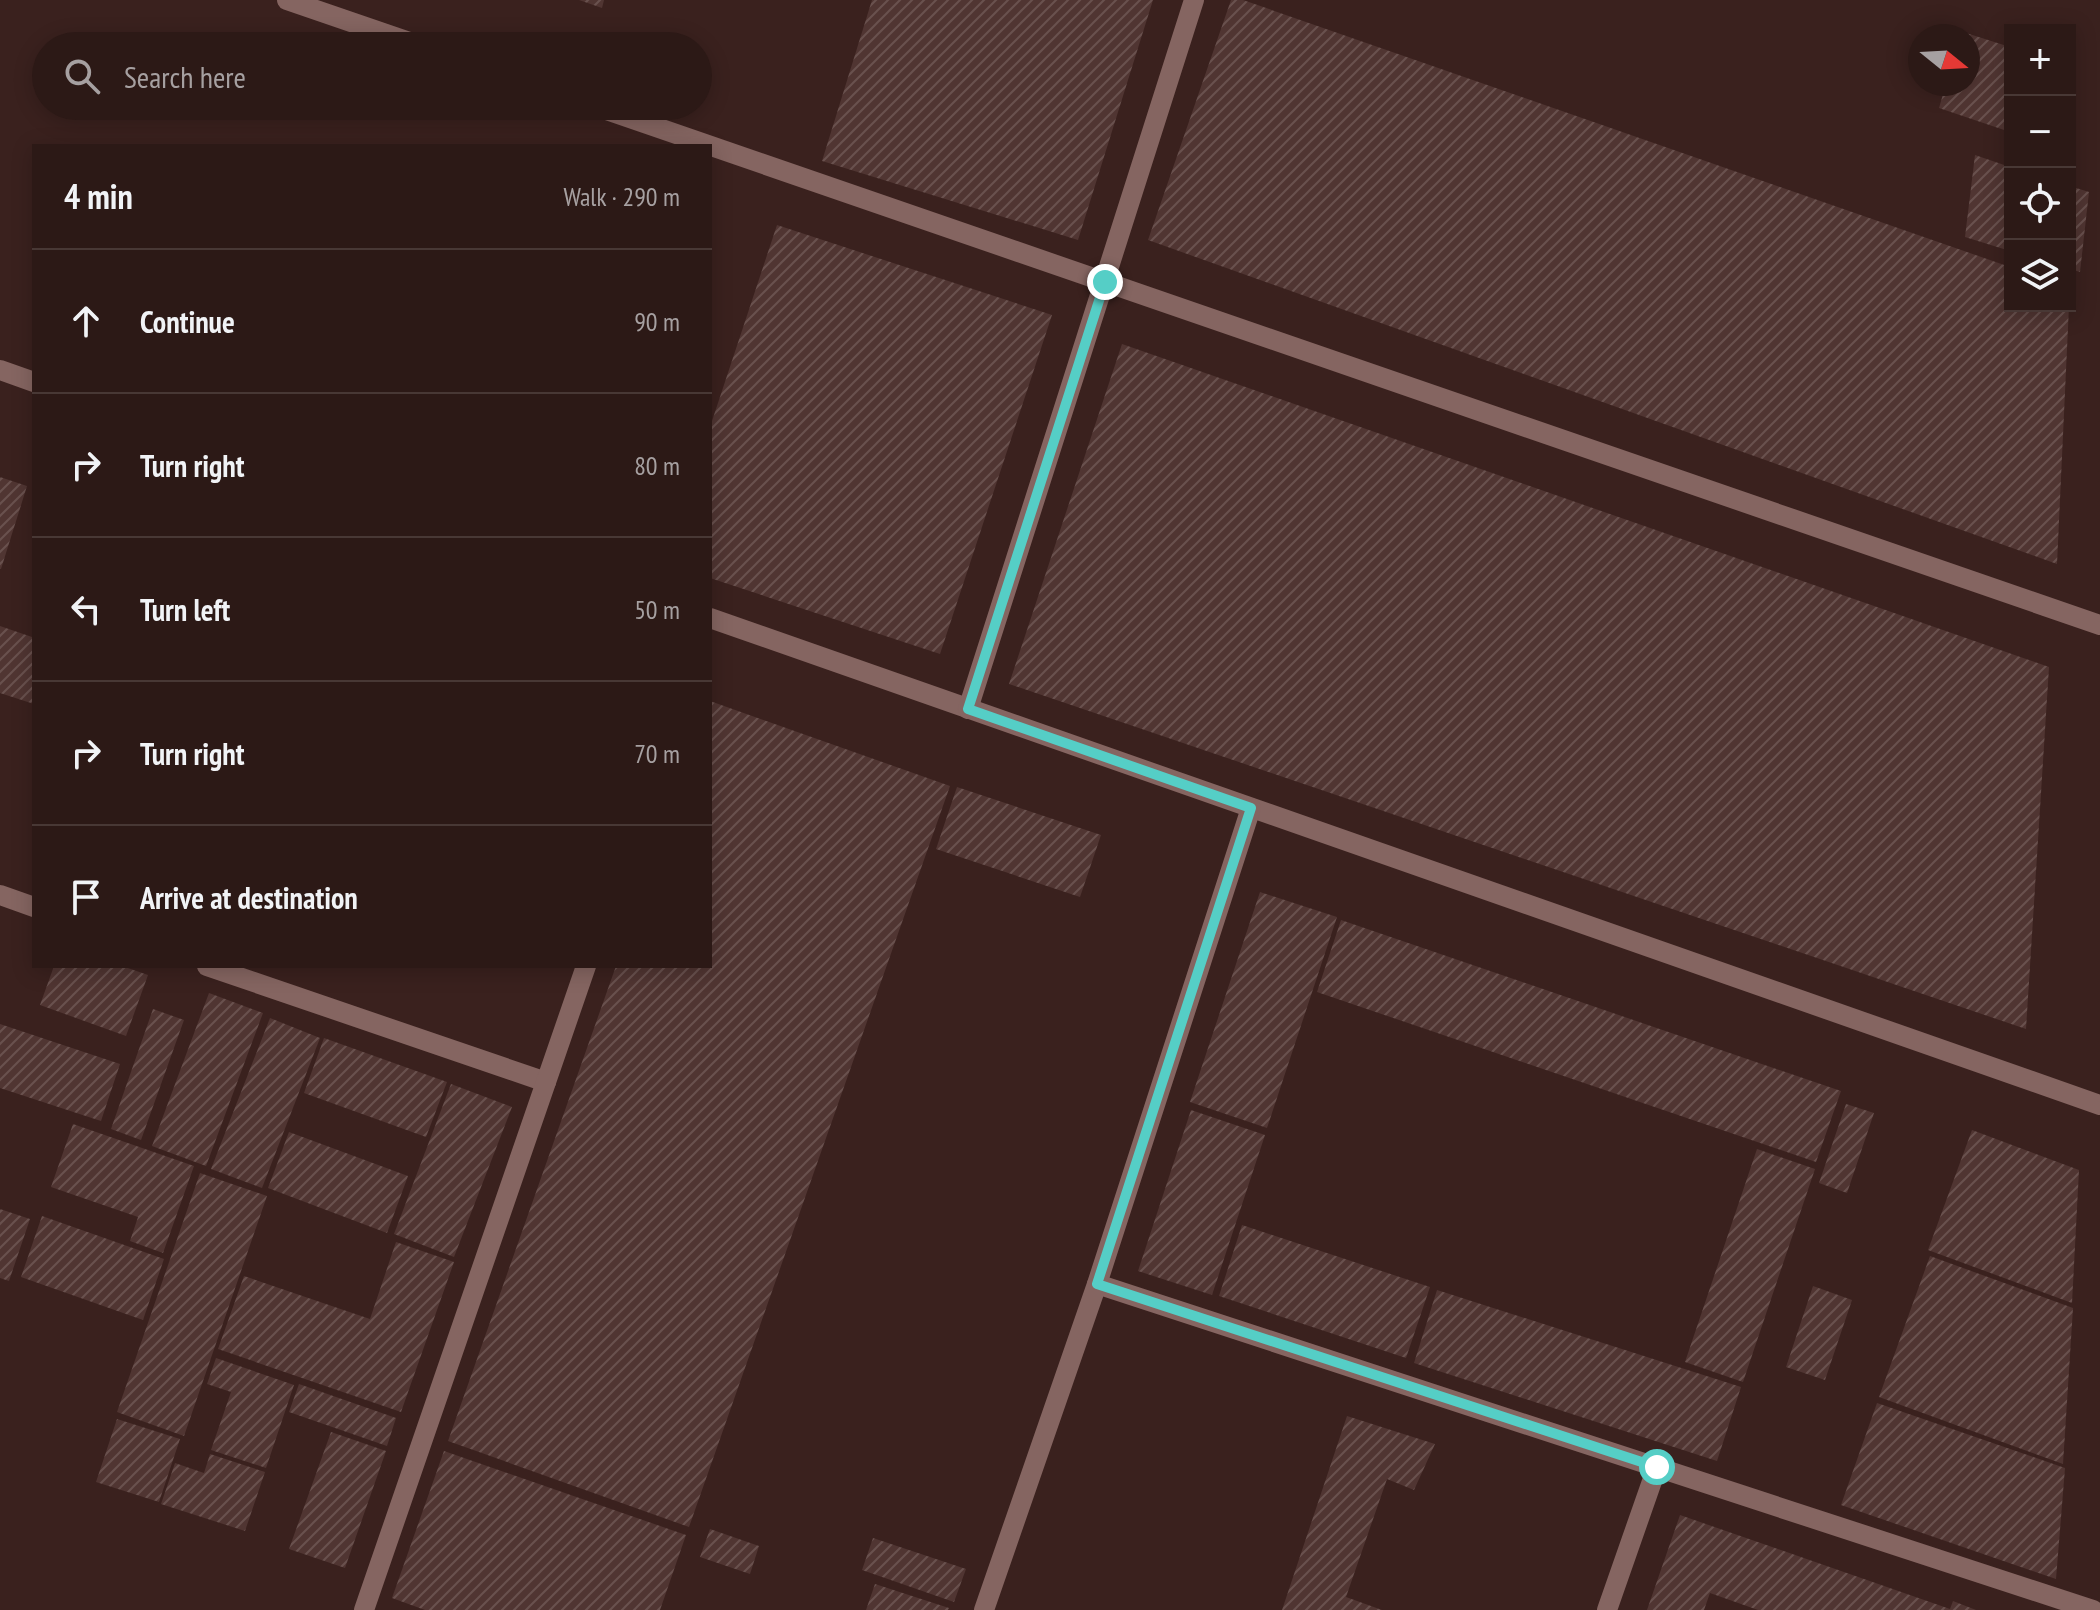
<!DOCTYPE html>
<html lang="en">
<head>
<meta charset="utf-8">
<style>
  :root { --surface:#2c1916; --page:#382623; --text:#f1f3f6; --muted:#a6a0a1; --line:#483835 }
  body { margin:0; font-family:"PT Sans Narrow",sans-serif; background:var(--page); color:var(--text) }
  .controls { position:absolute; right:24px; top:24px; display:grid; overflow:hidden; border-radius:0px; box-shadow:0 4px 20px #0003 }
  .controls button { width:72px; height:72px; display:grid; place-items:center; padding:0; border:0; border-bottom:2px solid var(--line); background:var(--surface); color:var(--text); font:40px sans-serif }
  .compass { position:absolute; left:1908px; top:24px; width:72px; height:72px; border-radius:50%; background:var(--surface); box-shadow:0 4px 20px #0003; rotate:108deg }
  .stop { position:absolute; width:24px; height:24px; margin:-18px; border:6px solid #55cec6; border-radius:50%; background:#fff }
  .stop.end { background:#55cec6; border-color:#fff; box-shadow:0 2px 8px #0008 }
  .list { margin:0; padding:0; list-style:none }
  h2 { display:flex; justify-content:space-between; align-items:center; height:104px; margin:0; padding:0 32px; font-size:34px }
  h2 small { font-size:26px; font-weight:400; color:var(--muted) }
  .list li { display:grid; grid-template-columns:52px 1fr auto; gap:24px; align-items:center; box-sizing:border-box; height:144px; padding:0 32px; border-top:2px solid var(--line) }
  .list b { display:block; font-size:30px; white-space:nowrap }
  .list em { font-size:26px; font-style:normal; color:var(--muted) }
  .icon { flex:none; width:44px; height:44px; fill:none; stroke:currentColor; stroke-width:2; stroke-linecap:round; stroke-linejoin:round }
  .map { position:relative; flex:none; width:2100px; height:1610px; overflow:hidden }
  .search { position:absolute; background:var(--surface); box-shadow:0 4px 20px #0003; left:32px; top:32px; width:680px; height:88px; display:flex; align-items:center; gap:20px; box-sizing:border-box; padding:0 28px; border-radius:44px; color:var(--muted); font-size:30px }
  .panel { position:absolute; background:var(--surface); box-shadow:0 4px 20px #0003; left:32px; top:144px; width:680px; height:824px; border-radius:0px }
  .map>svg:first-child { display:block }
  .building { fill:url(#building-hatch) }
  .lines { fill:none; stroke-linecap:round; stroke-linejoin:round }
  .minor { stroke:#856561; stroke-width:20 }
  .route { stroke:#55cec6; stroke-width:10 }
</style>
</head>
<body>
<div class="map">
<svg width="2100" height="1610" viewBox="0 0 2100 1610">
  <defs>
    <pattern id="building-hatch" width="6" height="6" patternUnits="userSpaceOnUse" patternTransform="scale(2)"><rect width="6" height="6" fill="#503532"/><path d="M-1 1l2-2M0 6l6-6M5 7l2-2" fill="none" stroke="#69514e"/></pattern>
  </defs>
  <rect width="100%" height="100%" fill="#3a211e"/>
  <g class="building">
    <polygon points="579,0 604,0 602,8"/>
    <polygon points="872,0 1153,0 1078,240 822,161"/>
    <polygon points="1231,0 1243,0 2010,267 2010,306 2069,306 2057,564 1148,240"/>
    <polygon points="1963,32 2010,47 2010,132 1939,108 1946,84 1968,84 1968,36 1962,36"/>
    <polygon points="1975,155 2010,167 2010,251 1965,237"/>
    <polygon points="2070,186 2089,192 2080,272 2070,269"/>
    <polygon points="777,225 1052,315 940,654 710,578 710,427"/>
    <polygon points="1122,344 2049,667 2026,1029 1009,684"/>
    <polygon points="0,477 27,486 1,569 0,569"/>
    <polygon points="0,626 32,637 34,632 34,704 0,693"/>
    <polygon points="710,701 950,786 689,1527 448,1441 616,966 710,966"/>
    <polygon points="957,787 1101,835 1080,897 936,849"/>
    <polygon points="1260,892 1337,917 1267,1128 1190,1102"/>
    <polygon points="1341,920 1841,1091 1816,1162 1317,992"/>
    <polygon points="54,966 122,966 148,975 126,1036 40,1005"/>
    <polygon points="209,993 263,1013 206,1166 152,1146"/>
    <polygon points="153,1009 184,1020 141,1140 111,1129"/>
    <polygon points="270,1018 320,1038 262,1188 211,1169"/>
    <polygon points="0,1024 120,1064 101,1121 0,1088"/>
    <polygon points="324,1038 447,1082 426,1137 304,1093"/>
    <polygon points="451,1084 512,1107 454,1257 394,1234"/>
    <polygon points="1846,1104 1874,1113 1847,1193 1819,1183"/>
    <polygon points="1191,1110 1265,1135 1212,1295 1138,1271"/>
    <polygon points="73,1124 194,1166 163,1253 130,1241 138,1217 51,1187"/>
    <polygon points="1972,1130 2079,1170 2072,1303 1928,1250"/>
    <polygon points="289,1132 408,1176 387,1233 268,1188"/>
    <polygon points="1757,1149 1815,1169 1743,1382 1685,1362"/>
    <polygon points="200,1173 267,1196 184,1436 117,1412"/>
    <polygon points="0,1209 30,1219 9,1281 0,1278"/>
    <polygon points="42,1216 164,1259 143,1320 21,1277"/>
    <polygon points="1242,1225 1430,1287 1406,1358 1219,1296"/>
    <polygon points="396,1242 454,1262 401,1412 218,1349 244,1276 370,1319"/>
    <polygon points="1930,1256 2073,1308 2063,1464 1879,1397"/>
    <polygon points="1813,1286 1852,1300 1825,1380 1786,1367"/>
    <polygon points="1437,1290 1741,1387 1717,1461 1414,1363"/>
    <polygon points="216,1358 294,1385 266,1468 211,1450 231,1392 207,1384"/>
    <polygon points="299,1384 396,1418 387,1446 289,1412"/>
    <polygon points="1877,1403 2065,1468 2056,1579 1841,1505"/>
    <polygon points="1347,1416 1435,1444 1414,1490 1387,1479 1346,1597 1382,1610 1282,1610"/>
    <polygon points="117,1419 180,1439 159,1502 96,1482"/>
    <polygon points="331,1432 386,1451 345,1568 289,1549"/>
    <polygon points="444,1451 686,1535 660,1610 425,1610 392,1598"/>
    <polygon points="210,1454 265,1472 245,1531 161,1504 175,1463 204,1473"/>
    <polygon points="1680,1515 1950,1609 1953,1601 1976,1610 1758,1610 1710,1593 1704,1610 1647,1610"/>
    <polygon points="710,1529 759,1546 750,1574 700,1557"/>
    <polygon points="873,1538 966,1569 954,1602 862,1570"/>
    <polygon points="875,1584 949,1608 948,1610 866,1610"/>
  </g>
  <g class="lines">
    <g class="minor">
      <polyline points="287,0 421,46"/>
      <polyline points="595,106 2100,625"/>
      <polyline points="0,370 34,382"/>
      <polyline points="710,618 2100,1105"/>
      <polyline points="968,709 1194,0"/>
      <polyline points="0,895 34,907"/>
      <polyline points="207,966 546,1082"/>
      <polyline points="1097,1284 2093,1610"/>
      <polyline points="364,1610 586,966"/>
      <polyline points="984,1610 1097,1284 1251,808"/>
      <polyline points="1607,1610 1657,1467"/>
    </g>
  </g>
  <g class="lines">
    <polyline class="route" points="1105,282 968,709 1251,808 1097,1284 1657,1467"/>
  </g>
</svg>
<div class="controls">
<button>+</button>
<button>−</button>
<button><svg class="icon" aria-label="locate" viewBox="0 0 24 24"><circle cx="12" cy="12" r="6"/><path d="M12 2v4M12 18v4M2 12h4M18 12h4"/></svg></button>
<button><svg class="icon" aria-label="layers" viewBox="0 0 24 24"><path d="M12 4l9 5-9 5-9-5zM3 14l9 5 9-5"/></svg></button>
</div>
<svg class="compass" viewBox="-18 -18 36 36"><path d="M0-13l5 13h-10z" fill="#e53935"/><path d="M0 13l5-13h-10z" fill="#a6a0a1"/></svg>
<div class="stop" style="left:1657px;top:1467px"></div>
<div class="stop end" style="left:1105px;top:282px"></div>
<div class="search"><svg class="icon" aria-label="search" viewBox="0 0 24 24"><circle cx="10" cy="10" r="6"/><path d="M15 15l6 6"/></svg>Search here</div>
<section class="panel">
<h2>4 min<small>Walk · 290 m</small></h2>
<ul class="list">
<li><svg class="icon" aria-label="ahead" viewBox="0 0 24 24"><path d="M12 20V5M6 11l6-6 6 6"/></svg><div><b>Continue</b></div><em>90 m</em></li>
<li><svg class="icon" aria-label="right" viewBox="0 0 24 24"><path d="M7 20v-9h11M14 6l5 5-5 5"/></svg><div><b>Turn right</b></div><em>80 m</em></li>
<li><svg class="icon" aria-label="left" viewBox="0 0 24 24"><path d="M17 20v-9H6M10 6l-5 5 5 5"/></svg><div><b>Turn left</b></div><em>50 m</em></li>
<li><svg class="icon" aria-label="right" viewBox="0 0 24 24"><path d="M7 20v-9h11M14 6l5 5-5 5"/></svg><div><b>Turn right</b></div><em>70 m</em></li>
<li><svg class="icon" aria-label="arrive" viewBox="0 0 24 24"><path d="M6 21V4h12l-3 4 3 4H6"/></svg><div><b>Arrive at destination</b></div></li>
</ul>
</section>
</div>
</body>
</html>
